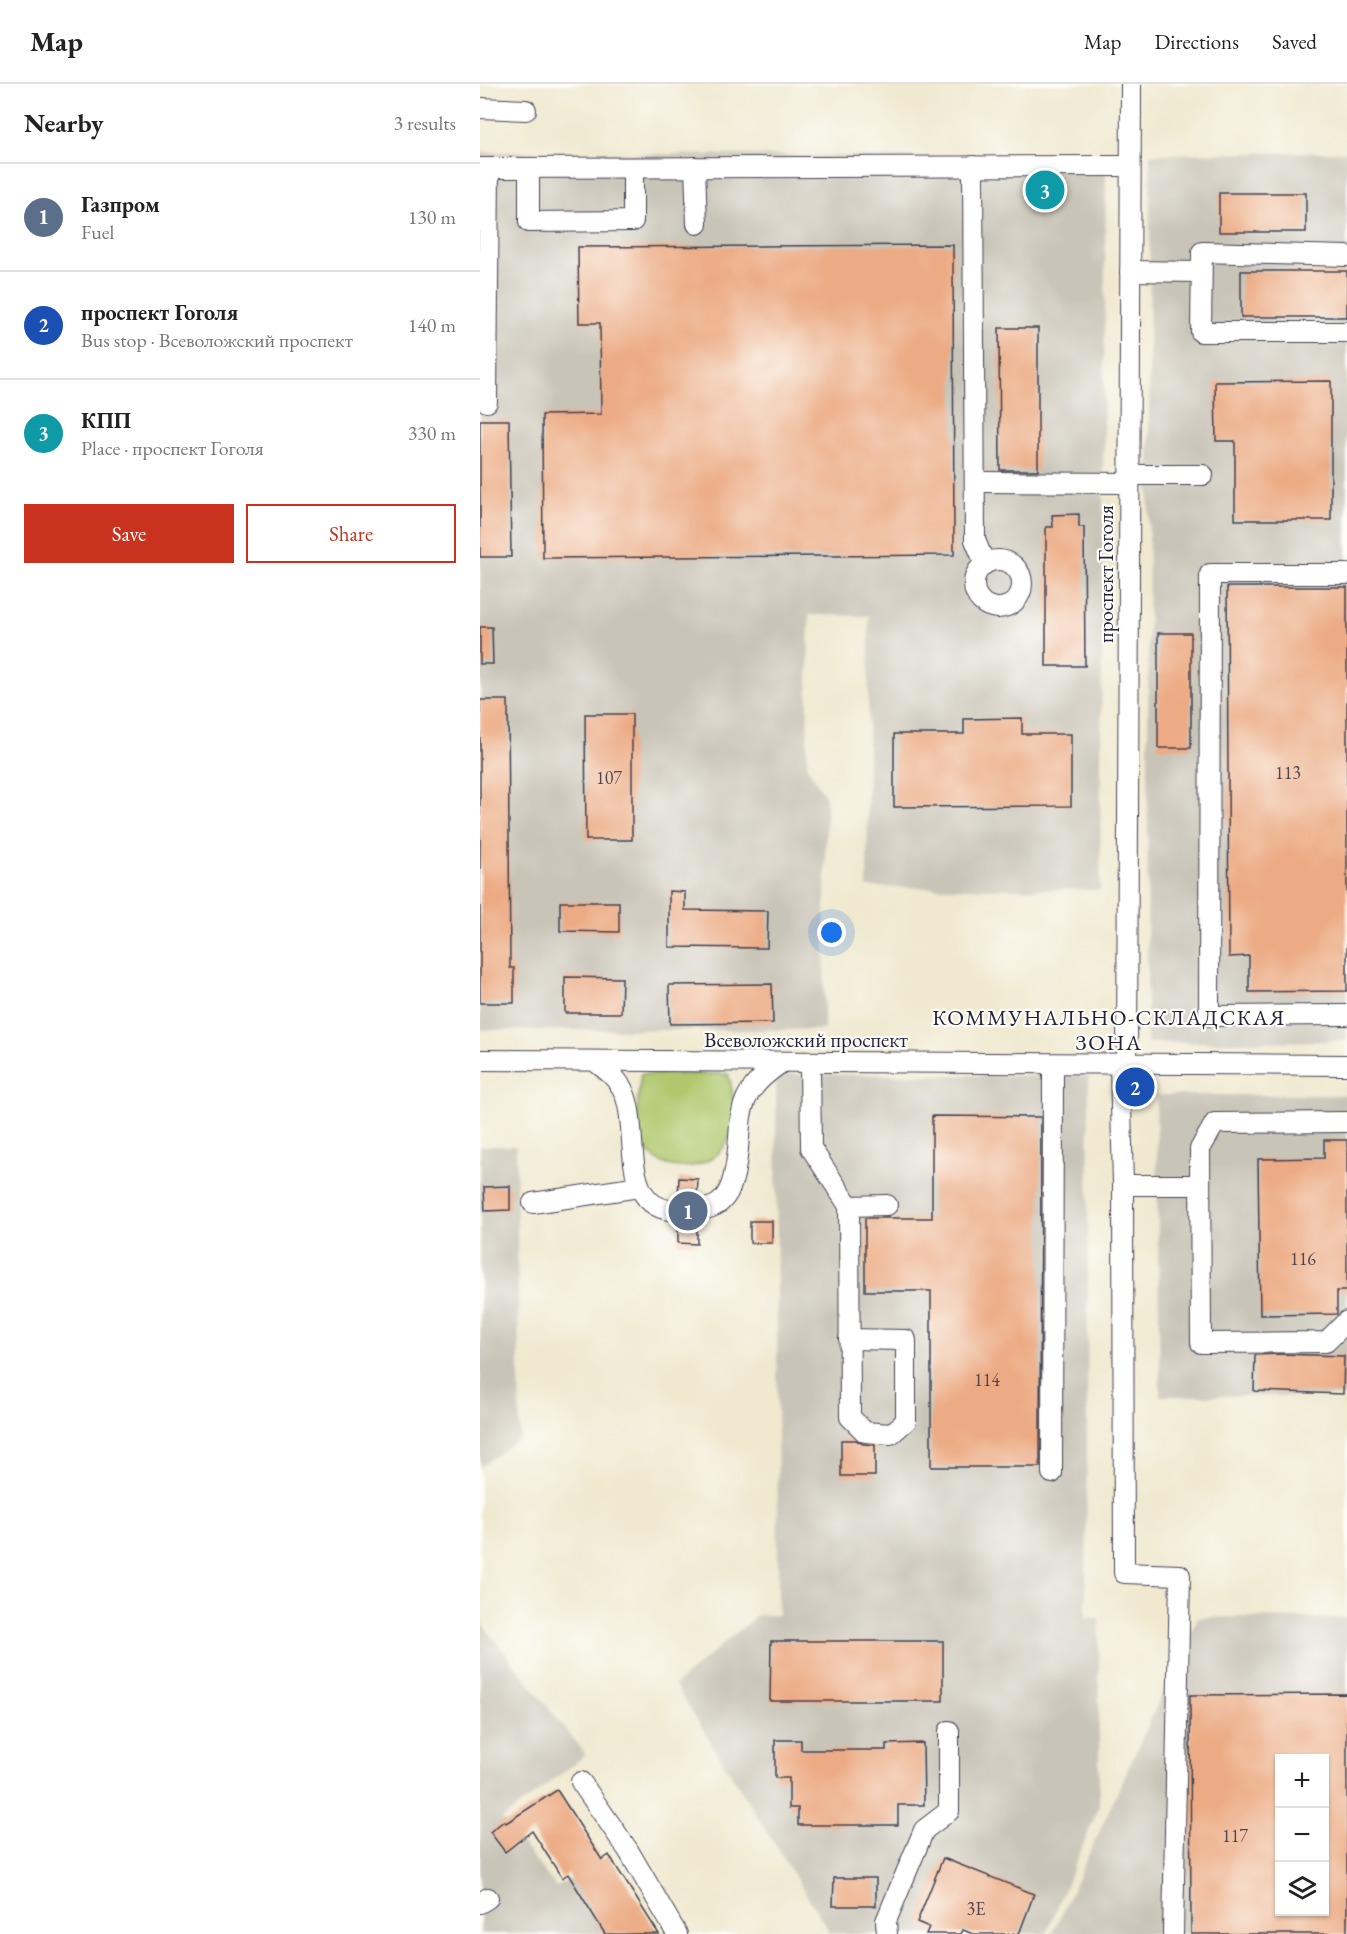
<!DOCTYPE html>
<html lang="en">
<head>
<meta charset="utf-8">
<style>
  :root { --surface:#fff; --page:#f6f6f6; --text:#222; --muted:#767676; --line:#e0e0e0; --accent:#c8321e }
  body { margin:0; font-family:"EB Garamond",serif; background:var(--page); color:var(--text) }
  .controls { position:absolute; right:18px; bottom:18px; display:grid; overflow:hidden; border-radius:0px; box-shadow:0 2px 4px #0004 }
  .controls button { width:54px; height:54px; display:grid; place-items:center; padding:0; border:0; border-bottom:2px solid var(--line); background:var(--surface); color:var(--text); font:30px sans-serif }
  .you { position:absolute; left:352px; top:849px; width:21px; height:21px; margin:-15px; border:4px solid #fff; border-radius:50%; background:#1a73e8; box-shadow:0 0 0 9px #1a73e833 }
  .badge { display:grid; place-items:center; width:39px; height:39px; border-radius:50%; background:var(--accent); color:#fff; font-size:20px; font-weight:700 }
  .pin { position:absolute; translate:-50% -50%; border:3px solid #fff; box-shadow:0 2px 6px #0006 }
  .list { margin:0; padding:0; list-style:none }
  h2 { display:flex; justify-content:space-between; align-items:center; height:78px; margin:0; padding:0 24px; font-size:26px }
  h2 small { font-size:20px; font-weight:400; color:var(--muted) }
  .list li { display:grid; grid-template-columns:39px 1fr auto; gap:18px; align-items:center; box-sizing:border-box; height:108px; padding:0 24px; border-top:2px solid var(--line) }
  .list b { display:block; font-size:22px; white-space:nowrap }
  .list p { margin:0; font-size:20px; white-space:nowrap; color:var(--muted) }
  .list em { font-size:20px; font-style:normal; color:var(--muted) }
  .actions { display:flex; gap:12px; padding:18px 24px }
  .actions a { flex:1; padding:14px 0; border:2px solid var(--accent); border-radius:0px; text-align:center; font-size:21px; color:var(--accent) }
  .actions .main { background:var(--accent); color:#fff }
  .icon { flex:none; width:33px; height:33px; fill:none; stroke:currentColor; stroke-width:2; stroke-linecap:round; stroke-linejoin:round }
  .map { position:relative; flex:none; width:867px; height:1850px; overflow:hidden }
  header { display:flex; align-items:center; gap:36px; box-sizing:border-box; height:84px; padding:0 30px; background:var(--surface); border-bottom:2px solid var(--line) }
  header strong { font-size:28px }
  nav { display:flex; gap:33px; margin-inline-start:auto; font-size:21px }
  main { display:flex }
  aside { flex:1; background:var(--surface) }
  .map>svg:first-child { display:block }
  .industrial { fill:#c9c4b8; fill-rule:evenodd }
  .green { fill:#afc86d; stroke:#687554; stroke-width:1.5 }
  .building { fill:#ecab84; fill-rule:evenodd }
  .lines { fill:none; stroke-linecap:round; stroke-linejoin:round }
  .minor-casing { stroke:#414051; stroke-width:22 }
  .minor { stroke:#fff; stroke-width:20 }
  .labels { text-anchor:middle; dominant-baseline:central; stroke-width:4.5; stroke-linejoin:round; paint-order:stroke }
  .number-label { font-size:18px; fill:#54444d }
  .street-label { font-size:21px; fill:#22223b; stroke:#fdfcf7 }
  .neighbourhood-label { font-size:22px; letter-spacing:1.5px; fill:#22223b; stroke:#fdfcf7 }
</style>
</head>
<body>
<header>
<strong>Map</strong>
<nav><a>Map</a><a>Directions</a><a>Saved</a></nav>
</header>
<main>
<aside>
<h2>Nearby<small>3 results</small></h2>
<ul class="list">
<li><span class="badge" style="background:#5c6f8a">1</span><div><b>Газпром</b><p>Fuel</p></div><em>130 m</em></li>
<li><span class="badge" style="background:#1a4fb4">2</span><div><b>проспект Гоголя</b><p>Bus stop · Всеволожский проспект</p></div><em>140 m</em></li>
<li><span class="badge" style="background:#0f9aa8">3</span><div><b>КПП</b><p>Place · проспект Гоголя</p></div><em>330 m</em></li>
</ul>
<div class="actions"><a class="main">Save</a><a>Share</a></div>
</aside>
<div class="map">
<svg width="867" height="1850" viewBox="0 0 867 1850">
  <rect width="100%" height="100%" fill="#fdfcf7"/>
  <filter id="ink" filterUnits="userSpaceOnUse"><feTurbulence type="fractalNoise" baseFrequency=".0167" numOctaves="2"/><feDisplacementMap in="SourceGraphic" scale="12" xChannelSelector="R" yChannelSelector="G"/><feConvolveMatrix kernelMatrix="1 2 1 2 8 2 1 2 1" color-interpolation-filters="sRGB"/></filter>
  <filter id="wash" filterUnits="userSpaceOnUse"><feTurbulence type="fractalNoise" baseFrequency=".008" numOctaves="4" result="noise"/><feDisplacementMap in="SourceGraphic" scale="24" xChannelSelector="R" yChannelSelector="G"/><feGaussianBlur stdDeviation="1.35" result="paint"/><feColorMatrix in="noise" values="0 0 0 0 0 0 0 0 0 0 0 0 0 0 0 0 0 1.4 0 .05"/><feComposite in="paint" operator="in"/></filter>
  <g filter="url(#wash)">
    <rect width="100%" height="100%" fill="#f0e9d0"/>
    <g class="industrial">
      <polygon points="0,68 626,75 620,806 387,803 389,532 329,531 327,682 346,714 344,946 0,946"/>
      <polygon points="867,68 867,957 667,959 670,70"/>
      <polygon points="296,990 609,992 606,1533 619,1534 619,1723 566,1850 346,1850 349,1847 195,1601 277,1531 298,1531"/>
      <polygon points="676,1011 867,1011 867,1312 680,1312"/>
      <polygon points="0,1062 36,1062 40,1354 0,1383"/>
      <path d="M718 1533 867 1534V1850H572ZM800 1674H844V1828H800Z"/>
      <polygon points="0,1537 106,1671 21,1736 24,1737 76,1803 91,1795 125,1850 0,1850"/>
    </g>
    <path class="green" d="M161 990H248C254 1010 257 1035 249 1054 236 1086 183 1095 165 1063 153 1043 158 1011 161 990Z"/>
    <g id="blocks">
      <g class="building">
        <rect x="557" y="100" width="15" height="12"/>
        <rect x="739" y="109" width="87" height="39"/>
        <polygon points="473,161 474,471 63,474 62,331 121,330 120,239 99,239 98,163"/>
        <rect x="761" y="187" width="106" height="46"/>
        <polygon points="519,244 558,244 558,386 520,386"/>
        <polygon points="851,297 851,436 755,436 755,357 736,357 735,298"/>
        <polygon points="0,336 29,336 31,473 0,473"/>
        <polygon points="599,430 599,443 604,443 605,582 566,582 566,443 573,443 572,431"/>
        <polygon points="747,503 867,503 867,907 769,908 769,872 749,873"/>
        <polygon points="0,543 12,543 13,580 0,580"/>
        <rect x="678" y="549" width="33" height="115"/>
        <polygon points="0,616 28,616 30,884 34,884 34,919 0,919"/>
        <polygon points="105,630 152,630 152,756 106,756"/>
        <polygon points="542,634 542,650 591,650 591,722 414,723 414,650 484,650 484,635"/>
        <polygon points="189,807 205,808 205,826 288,827 287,864 189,863"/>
        <polygon points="80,818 139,818 139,848 80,847"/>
        <polygon points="85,893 142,894 141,929 85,929"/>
        <polygon points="292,900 293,939 190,940 189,901"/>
        <polygon points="452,1032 561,1033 560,1383 451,1383 451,1207 385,1207 385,1134 452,1134"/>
        <polygon points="844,1056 867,1056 867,1207 857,1207 857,1230 780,1231 778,1075 844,1074"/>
        <polygon points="199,1094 218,1095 217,1114 198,1114"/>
        <polygon points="30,1102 30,1126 5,1127 4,1103"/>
        <rect x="270" y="1137" width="22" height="22"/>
        <polygon points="217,1138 217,1160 198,1159 198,1139"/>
        <polygon points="798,1270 864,1272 863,1310 774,1307 775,1271"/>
        <polygon points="361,1356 376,1356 383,1360 395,1361 395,1392 361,1392"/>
        <polygon points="291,1557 463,1557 463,1617 290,1617"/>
        <path d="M867 1610V1850H711L710 1611ZM800 1674H844V1827H800Z"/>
        <polygon points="295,1656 321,1656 321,1666 406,1666 406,1660 443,1659 444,1721 418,1721 418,1741 318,1741 318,1724 309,1724 309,1694 295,1694"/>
        <polygon points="77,1706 122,1776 129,1771 179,1850 125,1850 88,1790 82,1794 52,1747 25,1768 10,1748 24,1737 26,1739"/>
        <polygon points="463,1774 554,1810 539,1850 493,1850 483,1846 481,1850 446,1850 449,1843 437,1838"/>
        <polygon points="354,1794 396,1794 396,1822 353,1822"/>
      </g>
    </g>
  </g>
  <g filter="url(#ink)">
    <use href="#blocks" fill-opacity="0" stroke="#414051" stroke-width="1.5"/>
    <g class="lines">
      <defs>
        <g id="minor">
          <polyline points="0,24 46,26"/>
          <polyline points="493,82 495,456 505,480"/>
          <polyline points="215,83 217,140"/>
          <polyline points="0,84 650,82"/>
          <polyline points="49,84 49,138 153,137 153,84"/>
          <polyline points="867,172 722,168 721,248 867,248"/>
          <polyline points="650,187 721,188"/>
          <polyline points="0,314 7,318 9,84"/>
          <polyline points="649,391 723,391"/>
          <polyline points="495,398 649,399"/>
          <circle cx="518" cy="500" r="24"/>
          <polyline points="867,490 730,490 729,932 867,931"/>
          <polyline points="0,976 867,981"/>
          <path d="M116 978C126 986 135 992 142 1004 163 1042 134 1127 200 1127 211 1127 221 1127 232 1123 245 1118 251 1105 254 1091 266 1038 247 1015 301 979"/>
          <polyline points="330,979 331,1064 369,1122 370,1333 385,1348 411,1350 426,1337 426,1256 369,1255"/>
          <polyline points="640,981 643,1101 644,1489 700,1491 693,1850"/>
          <polyline points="647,981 651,0"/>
          <polyline points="867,1038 735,1039 720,1065 721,1259 846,1258 867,1237"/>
          <polyline points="643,1101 720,1101"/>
          <polyline points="53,1119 159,1103"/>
          <polyline points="369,1122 407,1121"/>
          <polyline points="572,1389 573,981"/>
          <polyline points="101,1698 148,1766 197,1850"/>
          <polyline points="0,1819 8,1814"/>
          <polyline points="407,1850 406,1837 444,1746 469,1727 469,1647"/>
        </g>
      </defs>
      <use href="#minor" class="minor-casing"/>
      <use href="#minor" class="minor"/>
    </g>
  </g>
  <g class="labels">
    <g class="number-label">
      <text x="808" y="688">113</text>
      <text x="129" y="693">107</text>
      <text x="823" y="1174">116</text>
      <text x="507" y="1295">114</text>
      <text x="755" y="1751">117</text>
      <text x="496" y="1824">3Е</text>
    </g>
    <g class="street-label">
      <text transform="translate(625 490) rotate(-90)">проспект Гоголя</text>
      <text x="326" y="955">Всеволожский проспект</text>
    </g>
    <g class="neighbourhood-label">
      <text x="629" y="933">КОММУНАЛЬНО-СКЛАДСКАЯ<tspan x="629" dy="25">ЗОНА</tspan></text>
    </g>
  </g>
</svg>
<div class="controls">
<button>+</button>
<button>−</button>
<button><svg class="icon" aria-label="layers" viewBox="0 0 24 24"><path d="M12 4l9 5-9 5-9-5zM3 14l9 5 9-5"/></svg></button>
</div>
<div class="you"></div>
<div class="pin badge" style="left:208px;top:1127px;background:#5c6f8a">1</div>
<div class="pin badge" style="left:655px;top:1003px;background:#1a4fb4">2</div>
<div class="pin badge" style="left:565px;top:106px;background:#0f9aa8">3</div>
</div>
</main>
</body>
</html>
